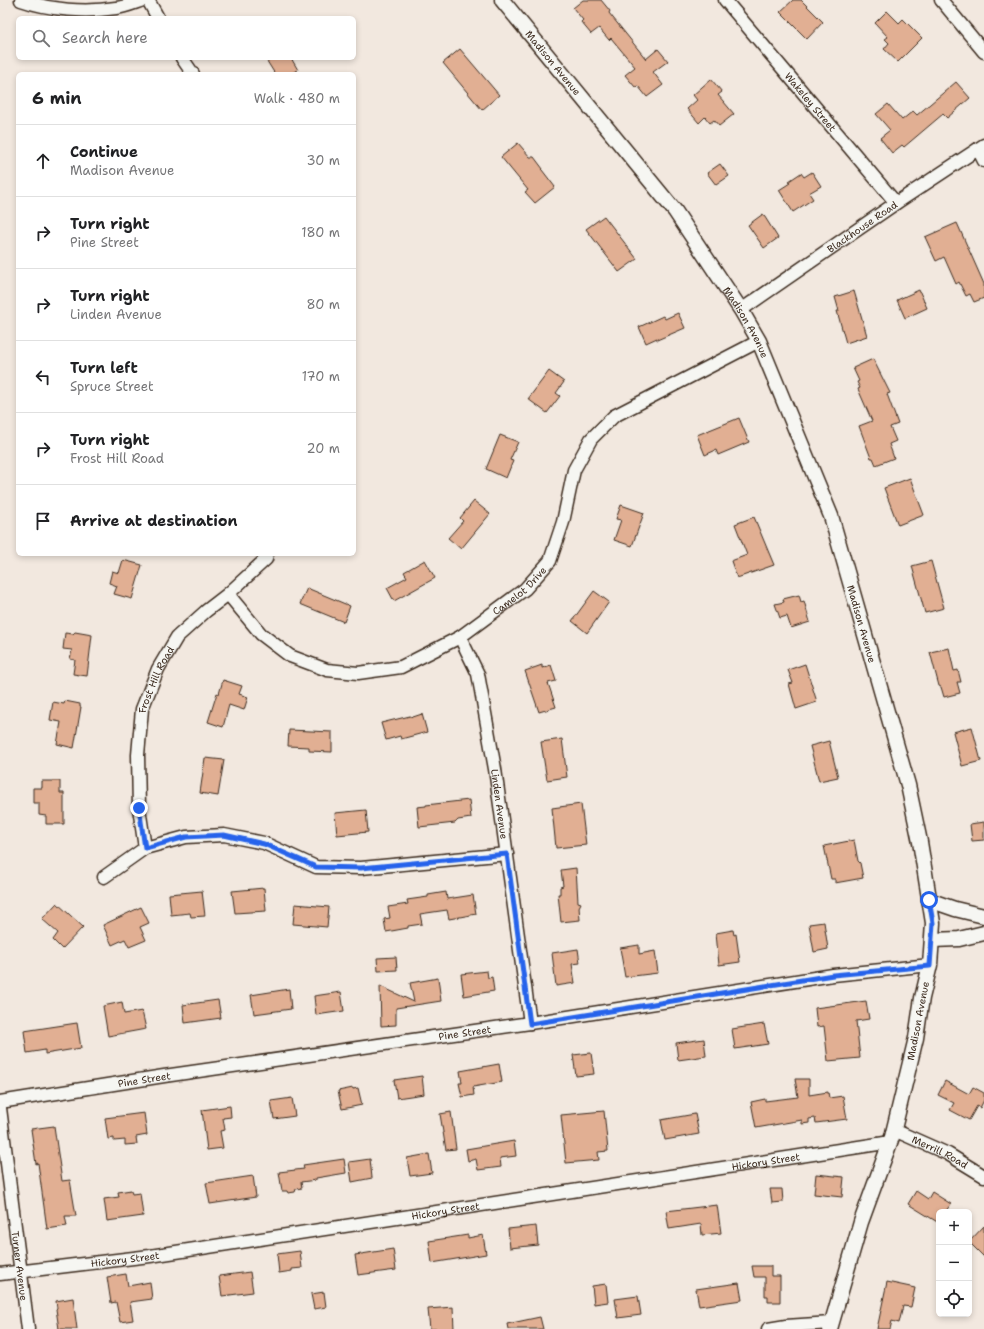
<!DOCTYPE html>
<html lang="en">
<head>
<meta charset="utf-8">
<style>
  :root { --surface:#fff; --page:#f2f2f2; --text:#202124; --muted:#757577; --line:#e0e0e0 }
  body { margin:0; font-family:"Shantell Sans",sans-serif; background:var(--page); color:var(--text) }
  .controls { position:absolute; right:12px; bottom:12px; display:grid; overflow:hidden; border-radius:6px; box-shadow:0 2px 6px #0003 }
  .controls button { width:36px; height:36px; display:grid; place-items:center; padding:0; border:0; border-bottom:1px solid var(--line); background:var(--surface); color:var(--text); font:20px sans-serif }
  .stop { position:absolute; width:12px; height:12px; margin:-9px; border:3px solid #2563eb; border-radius:50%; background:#fff }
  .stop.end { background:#2563eb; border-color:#fff; box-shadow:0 1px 4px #0008 }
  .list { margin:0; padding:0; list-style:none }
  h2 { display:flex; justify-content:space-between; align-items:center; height:52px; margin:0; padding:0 16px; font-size:17px }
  h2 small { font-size:13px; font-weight:400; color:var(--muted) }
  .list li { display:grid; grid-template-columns:26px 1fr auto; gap:12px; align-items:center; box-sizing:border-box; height:72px; padding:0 16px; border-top:1px solid var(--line) }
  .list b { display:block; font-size:15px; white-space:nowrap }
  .list p { margin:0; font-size:13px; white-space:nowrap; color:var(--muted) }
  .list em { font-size:13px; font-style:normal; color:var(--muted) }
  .icon { flex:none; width:22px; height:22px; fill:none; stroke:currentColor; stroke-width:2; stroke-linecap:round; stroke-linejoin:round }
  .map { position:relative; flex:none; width:984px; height:1329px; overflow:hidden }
  .search { position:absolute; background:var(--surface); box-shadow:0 2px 6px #0003; left:16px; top:16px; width:340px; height:44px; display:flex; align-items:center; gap:10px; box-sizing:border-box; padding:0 14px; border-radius:6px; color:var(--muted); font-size:15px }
  .panel { position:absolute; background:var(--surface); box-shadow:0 2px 6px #0003; left:16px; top:72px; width:340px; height:484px; border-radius:6px }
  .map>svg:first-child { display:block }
  .building { fill:#e1af93; stroke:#3b2a1e }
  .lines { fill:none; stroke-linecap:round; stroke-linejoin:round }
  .minor-casing { stroke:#3b2a1e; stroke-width:15 }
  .tertiary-casing { stroke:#3b2a1e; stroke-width:17 }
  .minor { stroke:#f6f6f2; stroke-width:12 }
  .tertiary { stroke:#f6f6f2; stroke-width:14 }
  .route { stroke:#2563eb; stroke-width:5 }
  .labels { text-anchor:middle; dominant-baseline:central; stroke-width:3; stroke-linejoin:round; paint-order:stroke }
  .street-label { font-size:10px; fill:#3b2a1e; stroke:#f6f6f2 }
</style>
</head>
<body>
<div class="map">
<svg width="984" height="1329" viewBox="0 0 984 1329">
  <rect width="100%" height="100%" fill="#f2e8df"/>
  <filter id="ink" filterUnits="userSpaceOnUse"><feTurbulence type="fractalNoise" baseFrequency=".025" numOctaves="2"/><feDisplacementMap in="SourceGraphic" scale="8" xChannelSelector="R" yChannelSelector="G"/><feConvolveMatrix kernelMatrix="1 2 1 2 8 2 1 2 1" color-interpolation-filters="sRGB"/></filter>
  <g filter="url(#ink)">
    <g class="building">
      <polygon points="583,0 601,0 610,11 609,13 646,59 658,49 668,61 653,72 663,85 647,97 638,86 635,87 625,75 635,67 611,38 609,40 599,28 591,34 581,22 583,20 573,8"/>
      <polygon points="793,0 801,0 823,22 807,39 780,12"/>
      <polygon points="887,11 899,23 903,19 922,38 898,62 884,49 889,43 885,39 888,37 875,23"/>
      <polygon points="460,49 499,95 482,110 443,63"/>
      <polygon points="265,58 291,58 298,70 290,74 275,74"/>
      <polygon points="711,79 722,92 718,95 734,114 719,126 714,120 710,123 705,117 699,123 687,109 697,100 693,95"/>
      <polygon points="956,82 970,98 947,118 943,114 904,147 902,145 892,153 880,138 890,130 876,114 888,104 902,120 913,111 917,115"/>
      <polygon points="518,143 530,157 534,157 543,169 542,170 555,187 535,203 525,192 528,190 501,157"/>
      <polygon points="720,164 729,176 716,185 707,173"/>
      <polygon points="812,172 821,186 809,193 813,199 793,212 779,190 790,183 789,181 801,173 804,177"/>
      <polygon points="763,214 778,238 764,248 748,225"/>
      <polygon points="604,216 637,259 619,272 586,229"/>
      <polygon points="957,223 984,284 984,298 974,302 970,294 966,296 959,282 956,284 944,257 936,261 925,237"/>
      <polygon points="919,290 927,308 905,318 897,300"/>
      <polygon points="854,291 867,336 846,343 837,311 839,311 835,297"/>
      <polygon points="678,313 685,328 657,340 657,338 646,343 639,327 663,316 665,319"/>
      <polygon points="873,359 890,393 887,394 898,424 890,427 896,441 889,444 894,458 876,465 873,458 871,458 859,426 872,421 858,389 860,388 857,382 859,381 853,368"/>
      <polygon points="549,371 564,382 556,393 560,396 547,413 528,399"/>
      <polygon points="739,418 749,442 718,455 716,450 705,455 697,435"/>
      <polygon points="500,435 518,442 510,460 513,461 506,478 486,469"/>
      <polygon points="910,478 924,515 898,525 884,488"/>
      <polygon points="474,501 490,514 461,549 448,538 463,521 460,518"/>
      <polygon points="621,505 644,513 632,546 614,540 621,520 616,519"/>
      <polygon points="754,517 774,565 737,578 731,561 747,555 735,524"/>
      <polygon points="123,560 142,565 132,599 114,594 117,586 109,583 112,571 119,573"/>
      <polygon points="425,560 435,578 394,601 387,588 407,577 404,572"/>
      <polygon points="931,561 944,608 925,613 912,566"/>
      <polygon points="307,588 350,606 344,622 300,604"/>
      <polygon points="594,591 609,602 587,633 572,621"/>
      <polygon points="799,595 801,602 804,601 810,622 791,628 787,616 780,618 775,604 784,602 783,599"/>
      <polygon points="75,632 92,635 87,676 73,674 75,660 70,659 72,650 63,649 65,633 73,634"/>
      <polygon points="949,648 954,671 958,670 961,682 957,682 960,693 944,697 941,687 939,686 930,652"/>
      <polygon points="805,664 817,702 796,709 789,684 793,683 788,670"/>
      <polygon points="542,665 542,668 551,665 556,681 548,683 556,707 539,712 525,671"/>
      <polygon points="223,680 242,686 239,694 248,697 244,710 229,705 223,727 208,722 217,693 219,694"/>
      <polygon points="65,701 80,704 80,707 81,707 74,748 57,744 61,722 50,720 53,702 64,704"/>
      <polygon points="422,714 427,732 401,739 400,736 386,740 381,723 410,716 413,717"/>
      <polygon points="972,727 981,761 962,766 953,732"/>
      <polygon points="289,730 332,732 332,752 309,751 309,747 288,746"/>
      <polygon points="562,739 567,777 547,780 541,742"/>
      <polygon points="829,741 838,777 819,781 810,746"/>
      <polygon points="205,758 224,760 218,796 200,793"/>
      <polygon points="42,781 60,781 60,793 64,793 64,824 46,824 46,816 39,815 39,803 33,803 33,788 42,788"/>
      <polygon points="469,800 471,818 458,820 455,823 419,827 417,807 426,806 426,805"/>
      <polygon points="581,804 586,845 556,848 552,808"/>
      <polygon points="366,810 368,832 337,835 335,813"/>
      <polygon points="984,822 984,840 972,841 970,824"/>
      <polygon points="854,840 858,861 860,863 863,878 835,883 835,879 831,879 824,846"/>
      <polygon points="576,868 578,902 581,903 579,907 580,920 561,922 558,894 560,894 560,887 563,886 561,870"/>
      <polygon points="264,888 266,911 235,913 232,891"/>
      <polygon points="202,891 205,916 191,917 190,913 171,915 169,894"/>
      <polygon points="446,892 447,899 473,895 476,914 449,919 447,910 420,914 422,924 408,926 408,928 386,932 384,919 390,918 388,907 408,904 407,900 428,897 428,895"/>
      <polygon points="57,903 83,927 62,949 53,940 58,933 42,919"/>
      <polygon points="295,904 329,907 327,927 293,924"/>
      <polygon points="141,907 149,923 140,927 146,940 129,947 125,939 112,945 103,925"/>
      <polygon points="824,922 828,949 814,952 809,924"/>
      <polygon points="733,930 734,935 736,934 740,962 719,965 716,933"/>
      <polygon points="639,945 639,954 655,951 658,973 625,977 620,948"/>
      <polygon points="578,949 580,963 572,964 575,983 556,986 552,953"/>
      <polygon points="396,957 397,970 378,971 377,958"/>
      <polygon points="487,971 488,978 492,977 494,991 464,996 461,974"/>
      <polygon points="438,978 441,1001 396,1008 396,1025 381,1026 380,986 414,1002 410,983"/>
      <polygon points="289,989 291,1009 254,1014 251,995"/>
      <polygon points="341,992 344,1011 316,1015 314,996"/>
      <polygon points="218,1000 221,1018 185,1023 183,1005"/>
      <polygon points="866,1001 869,1019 856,1021 860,1058 828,1061 824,1026 817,1027 815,1008"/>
      <polygon points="122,1002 124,1014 142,1011 146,1029 108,1036 103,1006"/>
      <polygon points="77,1023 81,1048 45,1054 45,1050 27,1053 24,1031"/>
      <polygon points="764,1024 768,1044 735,1049 732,1029"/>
      <polygon points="704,1039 706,1056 678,1060 676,1043"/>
      <polygon points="591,1053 594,1074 576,1076 573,1055"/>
      <polygon points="499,1064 502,1082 473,1087 474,1095 462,1097 459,1083 462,1083 460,1071"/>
      <polygon points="422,1076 424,1094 397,1098 394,1080"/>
      <polygon points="795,1079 809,1079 809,1095 828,1092 829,1098 843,1096 847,1119 816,1123 815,1118 809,1119 809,1123 802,1124 802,1120 756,1128 751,1102 765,1099 765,1101 798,1097"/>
      <polygon points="945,1081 969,1094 973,1087 984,1093 984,1100 980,1108 977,1106 969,1120 950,1110 954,1103 938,1095"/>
      <polygon points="353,1088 353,1089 358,1088 362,1105 342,1109 338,1091"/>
      <polygon points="292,1098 295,1116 274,1119 271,1101"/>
      <polygon points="230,1106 231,1117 223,1118 225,1130 220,1131 223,1148 207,1150 202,1110"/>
      <polygon points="604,1111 608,1151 598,1152 599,1160 566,1163 561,1115"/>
      <polygon points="451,1112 456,1149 446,1150 440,1114"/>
      <polygon points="144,1113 147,1135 136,1137 137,1144 125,1145 125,1140 114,1141 114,1138 108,1139 105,1118"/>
      <polygon points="695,1114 699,1134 665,1140 661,1120"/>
      <polygon points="54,1126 62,1181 70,1180 76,1216 65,1216 67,1226 47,1229 38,1163 36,1164 31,1129"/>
      <polygon points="514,1141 516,1156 500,1158 501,1167 478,1170 476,1159 468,1161 466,1149"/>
      <polygon points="429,1154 432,1173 410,1176 407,1158"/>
      <polygon points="344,1159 346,1173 316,1178 316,1180 301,1182 302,1188 296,1189 295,1192 288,1193 287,1191 282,1191 279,1172 304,1169 303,1165"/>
      <polygon points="370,1159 372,1178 352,1182 349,1162"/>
      <polygon points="816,1174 844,1177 842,1197 814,1194"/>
      <polygon points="253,1176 256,1197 210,1204 206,1183"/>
      <polygon points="770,1189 782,1189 783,1202 772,1203"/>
      <polygon points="131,1190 132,1194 140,1193 143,1216 107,1221 104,1199 119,1197 118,1192"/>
      <polygon points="916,1191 928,1199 932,1192 951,1204 945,1212 939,1212 939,1223 908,1204"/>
      <polygon points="717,1205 721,1233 702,1235 701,1224 669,1229 666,1211"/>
      <polygon points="536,1226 538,1245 510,1248 508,1229"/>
      <polygon points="984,1226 984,1257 969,1242"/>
      <polygon points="468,1235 468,1238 483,1235 486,1254 432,1263 429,1241"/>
      <polygon points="393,1249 396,1270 358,1275 355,1255"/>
      <polygon points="300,1251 302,1268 292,1269 292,1271 279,1273 277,1254"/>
      <polygon points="752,1266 771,1266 771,1276 780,1276 780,1302 768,1302 768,1296 765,1296 765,1277 754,1277"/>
      <polygon points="250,1272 253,1292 222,1296 219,1276"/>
      <polygon points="126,1274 128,1286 150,1282 152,1299 130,1302 133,1320 120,1322 116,1302 111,1303 107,1277"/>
      <polygon points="887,1282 915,1288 911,1307 903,1306 899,1323 892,1321 890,1329 877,1329"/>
      <polygon points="739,1283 742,1300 699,1306 696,1289"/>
      <polygon points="606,1284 608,1302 594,1304 592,1286"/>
      <polygon points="324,1292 326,1307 314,1309 311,1294"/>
      <polygon points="638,1296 641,1315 618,1318 615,1299"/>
      <polygon points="73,1298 77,1329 59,1329 56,1309 57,1308 56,1301"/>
      <polygon points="453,1307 454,1329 430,1329 428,1309"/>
      <polygon points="540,1317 543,1329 508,1329 507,1324"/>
    </g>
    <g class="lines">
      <defs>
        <g id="minor">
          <path d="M21 0C50 10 85 13 116 8 125 7 134 3 143 0"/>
          <polyline points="148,0 158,18"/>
          <path id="s1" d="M725 0 896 203"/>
          <polyline points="941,0 984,52"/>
          <polyline points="182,58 193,74"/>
          <polyline points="978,149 984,161"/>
          <path id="s2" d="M741 310 896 203 984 145"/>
          <path id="s3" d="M228 594 261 634 290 656 327 670 358 673 401 667 460 637 525 589 550 561 563 522 574 470 591 439 614 416 759 341"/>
          <path id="s4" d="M460 637 478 674 495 769 530 1023"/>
          <path id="s5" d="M145 848 139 808 138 755 142 709 158 669 177 637 206 611 228 594 266 559 267 554"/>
          <polyline points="104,877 145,848 186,837 224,835 264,843 316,867 361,868 507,854"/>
          <path id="s6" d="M0 1102 164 1076 530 1023 833 975 930 965"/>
          <path id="s7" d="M0 1108 28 1329"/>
          <path id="s8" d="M894 1130 948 1154 984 1176"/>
          <path id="s9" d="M0 1274 150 1256 891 1142"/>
          <polyline points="768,1329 786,1326 831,1323"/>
        </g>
        <g id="tertiary">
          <path id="s10" d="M502 0 675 211 741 310 759 341 831 516 908 785 920 842 933 923 930 965 922 998 916 1038 892 1137 861 1222 830 1329"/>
          <polyline points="929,900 955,909 984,916"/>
          <polyline points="932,940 959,939 984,933"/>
        </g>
      </defs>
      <use href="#minor" class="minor-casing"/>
      <use href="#tertiary" class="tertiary-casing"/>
      <use href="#minor" class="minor"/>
      <use href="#tertiary" class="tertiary"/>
    </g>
  </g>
  <g class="lines" filter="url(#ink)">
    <polyline class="route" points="139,808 145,848 186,837 224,835 264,844 316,867 361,868 507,854 530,1024 833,975 930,966 933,923 929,900"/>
  </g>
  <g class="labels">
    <g class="street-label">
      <text stroke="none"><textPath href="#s10" startOffset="81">Madison Avenue</textPath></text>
      <text stroke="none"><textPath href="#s1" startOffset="133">Wakeley Street</textPath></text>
      <text stroke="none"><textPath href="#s2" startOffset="147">Blackhouse Road</textPath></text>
      <text stroke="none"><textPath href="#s10" startOffset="405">Madison Avenue</textPath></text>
      <text stroke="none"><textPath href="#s3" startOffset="344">Camelot Drive</textPath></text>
      <text stroke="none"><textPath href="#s10" startOffset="729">Madison Avenue</textPath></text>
      <text stroke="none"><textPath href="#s5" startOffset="172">Frost Hill Road</textPath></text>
      <text stroke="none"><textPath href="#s4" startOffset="173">Linden Avenue</textPath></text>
      <text transform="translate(918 1021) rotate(-79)">Madison Avenue</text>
      <text stroke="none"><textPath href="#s6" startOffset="470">Pine Street</textPath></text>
      <text stroke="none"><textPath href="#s6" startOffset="146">Pine Street</textPath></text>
      <text stroke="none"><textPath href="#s8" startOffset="51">Merrill Road</textPath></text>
      <text stroke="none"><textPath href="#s9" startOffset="774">Hickory Street</textPath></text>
      <text stroke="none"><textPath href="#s9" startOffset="450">Hickory Street</textPath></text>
      <text stroke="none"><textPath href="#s9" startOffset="126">Hickory Street</textPath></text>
      <text stroke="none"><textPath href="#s7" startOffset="159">Turner Avenue</textPath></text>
    </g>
  </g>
</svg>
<div class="controls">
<button>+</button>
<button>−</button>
<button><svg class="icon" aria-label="locate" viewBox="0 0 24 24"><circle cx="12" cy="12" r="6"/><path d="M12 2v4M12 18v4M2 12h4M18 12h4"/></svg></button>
</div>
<div class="stop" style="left:929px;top:900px"></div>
<div class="stop end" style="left:139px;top:808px"></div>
<div class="search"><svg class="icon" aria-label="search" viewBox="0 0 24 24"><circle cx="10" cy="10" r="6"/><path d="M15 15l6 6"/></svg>Search here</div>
<section class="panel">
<h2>6 min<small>Walk · 480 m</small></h2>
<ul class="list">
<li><svg class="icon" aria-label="ahead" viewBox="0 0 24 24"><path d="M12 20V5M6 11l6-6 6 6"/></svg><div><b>Continue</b><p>Madison Avenue</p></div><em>30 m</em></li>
<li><svg class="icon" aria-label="right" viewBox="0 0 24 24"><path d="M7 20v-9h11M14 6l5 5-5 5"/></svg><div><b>Turn right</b><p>Pine Street</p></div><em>180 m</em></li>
<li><svg class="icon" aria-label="right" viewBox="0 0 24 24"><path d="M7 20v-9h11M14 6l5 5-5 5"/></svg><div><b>Turn right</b><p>Linden Avenue</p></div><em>80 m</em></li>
<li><svg class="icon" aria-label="left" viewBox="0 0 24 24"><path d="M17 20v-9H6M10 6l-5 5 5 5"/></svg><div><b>Turn left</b><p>Spruce Street</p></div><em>170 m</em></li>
<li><svg class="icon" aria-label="right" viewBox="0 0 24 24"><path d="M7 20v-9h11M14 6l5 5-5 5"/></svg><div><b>Turn right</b><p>Frost Hill Road</p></div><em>20 m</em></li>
<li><svg class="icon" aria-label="arrive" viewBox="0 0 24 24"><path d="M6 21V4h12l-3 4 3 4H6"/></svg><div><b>Arrive at destination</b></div></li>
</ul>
</section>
</div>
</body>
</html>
